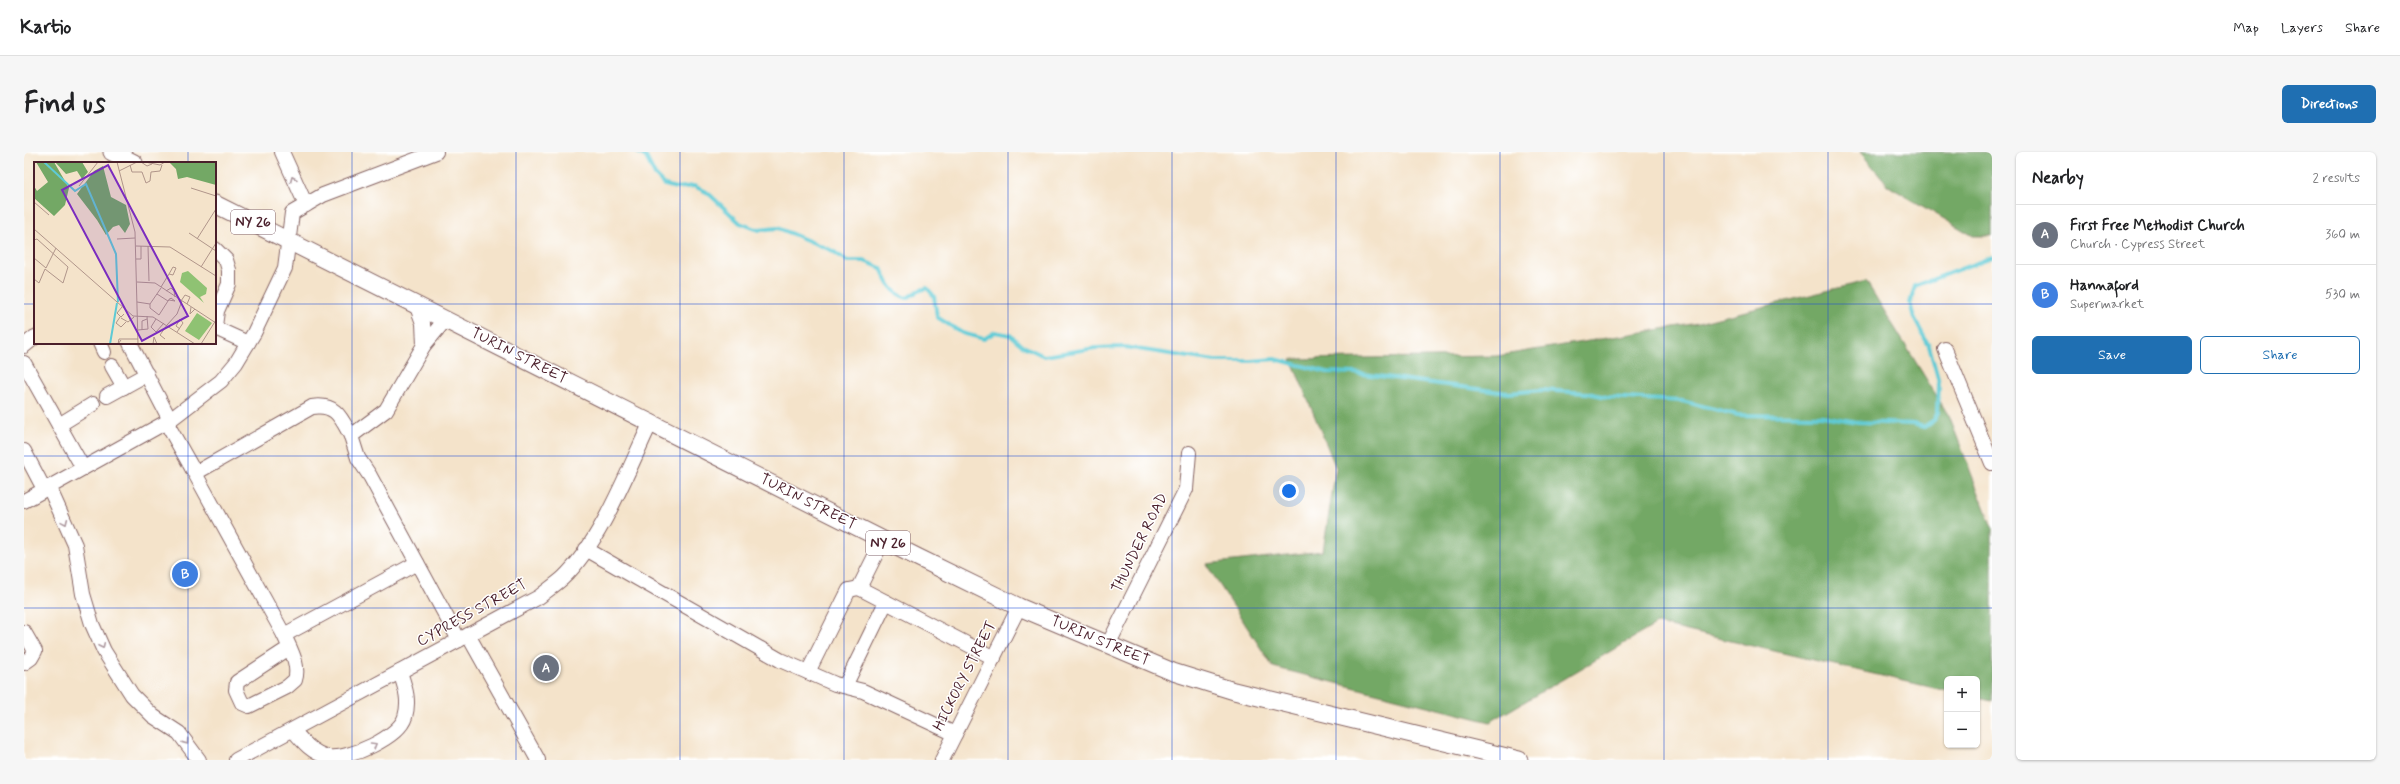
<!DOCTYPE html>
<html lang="en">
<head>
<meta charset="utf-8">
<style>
  :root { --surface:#fff; --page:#f6f6f6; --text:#202124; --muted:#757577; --line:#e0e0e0; --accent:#1f6fb2 }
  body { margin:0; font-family:Mynerve,sans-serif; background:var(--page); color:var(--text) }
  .controls { position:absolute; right:12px; bottom:12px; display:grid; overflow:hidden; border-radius:6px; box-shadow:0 1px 3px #0004 }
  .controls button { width:36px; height:36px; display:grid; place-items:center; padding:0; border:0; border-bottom:1px solid var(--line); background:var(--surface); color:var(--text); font:20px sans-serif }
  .you { position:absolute; left:1265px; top:339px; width:14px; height:14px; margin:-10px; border:3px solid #fff; border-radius:50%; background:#1a73e8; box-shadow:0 0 0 6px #1a73e833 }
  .badge { display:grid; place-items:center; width:26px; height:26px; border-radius:50%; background:var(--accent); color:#fff; font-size:13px; font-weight:700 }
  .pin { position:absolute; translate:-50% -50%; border:2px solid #fff; box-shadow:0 1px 4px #0006 }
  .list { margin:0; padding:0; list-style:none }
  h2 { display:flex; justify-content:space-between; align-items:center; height:52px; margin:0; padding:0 16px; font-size:17px }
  h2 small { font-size:13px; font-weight:400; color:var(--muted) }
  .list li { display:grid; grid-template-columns:26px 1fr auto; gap:12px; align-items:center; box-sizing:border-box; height:60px; padding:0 16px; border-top:1px solid var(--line) }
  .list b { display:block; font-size:15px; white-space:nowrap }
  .list p { margin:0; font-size:13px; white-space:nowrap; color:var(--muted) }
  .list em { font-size:13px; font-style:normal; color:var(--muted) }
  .actions { display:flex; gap:8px; padding:12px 16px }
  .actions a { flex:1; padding:9px 0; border:1px solid var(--accent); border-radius:6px; text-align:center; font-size:14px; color:var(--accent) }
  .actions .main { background:var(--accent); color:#fff }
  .map { position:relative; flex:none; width:1968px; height:608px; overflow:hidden; border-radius:6px }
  header { display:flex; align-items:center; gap:24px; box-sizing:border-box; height:56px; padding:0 20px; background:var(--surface); border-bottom:1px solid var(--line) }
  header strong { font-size:19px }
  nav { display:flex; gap:22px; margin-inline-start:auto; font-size:14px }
  .intro { display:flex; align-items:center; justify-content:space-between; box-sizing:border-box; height:96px; padding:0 24px }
  h1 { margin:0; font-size:28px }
  .button { padding:10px 18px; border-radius:6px; background:var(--accent); color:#fff; font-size:14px; font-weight:700 }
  main { display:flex; gap:24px; padding:0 24px }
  aside { flex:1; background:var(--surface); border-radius:6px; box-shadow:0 1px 3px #0004 }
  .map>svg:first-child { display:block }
  .forest { fill:#73a865; stroke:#5e6448 }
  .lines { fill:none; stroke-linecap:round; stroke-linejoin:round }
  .stream { stroke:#5ecad5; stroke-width:4 }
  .minor-casing { stroke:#866463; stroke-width:16 }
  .major-casing { stroke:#866463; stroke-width:19 }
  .minor { stroke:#fff; stroke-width:14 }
  .major { stroke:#fff; stroke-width:17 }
  .oneway { stroke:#ae9aa0 }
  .grid { fill:none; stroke:#1d4ed8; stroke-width:1; stroke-opacity:0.55 }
  .labels { text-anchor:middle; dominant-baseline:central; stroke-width:3; stroke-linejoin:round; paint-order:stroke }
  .shield { fill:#fff; stroke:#80626b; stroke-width:1 }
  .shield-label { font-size:14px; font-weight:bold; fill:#4a1f2b }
  .street-label { font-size:15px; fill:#4a1f2b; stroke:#fff }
  .inset-river { fill:none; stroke:#5ecad5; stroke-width:2 }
  .inset-road { fill:none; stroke:#b0958a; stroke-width:1 }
  .view { fill:#7b2cbf; fill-opacity:0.15; stroke:#7b2cbf; stroke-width:2 }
  .inset-edge { fill:none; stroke:#4a1f2b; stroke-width:2 }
</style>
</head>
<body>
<header>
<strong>Kartio</strong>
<nav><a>Map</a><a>Layers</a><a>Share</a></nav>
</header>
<div class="intro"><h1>Find us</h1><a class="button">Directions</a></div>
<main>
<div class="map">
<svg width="1968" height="608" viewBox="0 0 1968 608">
  <rect width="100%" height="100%" fill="#fff"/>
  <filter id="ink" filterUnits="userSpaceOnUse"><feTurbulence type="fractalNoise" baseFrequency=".025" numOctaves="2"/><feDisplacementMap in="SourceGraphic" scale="8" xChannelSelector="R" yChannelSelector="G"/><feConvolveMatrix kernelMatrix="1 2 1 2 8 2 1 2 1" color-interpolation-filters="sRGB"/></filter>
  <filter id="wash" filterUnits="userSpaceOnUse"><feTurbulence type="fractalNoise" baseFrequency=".012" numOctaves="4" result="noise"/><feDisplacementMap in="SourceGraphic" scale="16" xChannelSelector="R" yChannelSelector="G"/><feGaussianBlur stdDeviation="0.9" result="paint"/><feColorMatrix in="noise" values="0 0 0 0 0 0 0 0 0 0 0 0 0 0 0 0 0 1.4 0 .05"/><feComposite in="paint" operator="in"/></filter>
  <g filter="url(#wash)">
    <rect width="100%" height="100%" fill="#f4e3ca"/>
    <g class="forest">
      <polygon points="1836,0 1968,0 1968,84 1949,84 1866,35"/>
      <polygon points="1842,129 1925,264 1968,375 1968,549 1953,546 1953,527 1923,527 1923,539 1633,472 1466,570 1249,515 1182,412 1299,399 1312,316 1267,207 1473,204 1674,171"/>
    </g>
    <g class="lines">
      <path class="stream" d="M613 0 622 5 631 23 641 33 652 36 670 34 684 41 716 71 734 78 754 76 809 99 823 109H840L857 116C863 130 868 142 883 146L894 139 903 136 910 144 913 165 938 181 960 187 971 180 986 183 999 194 1020 204 1071 196 1100 195 1191 209H1227L1251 207 1303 220 1331 221 1484 241 1518 238 1563 241 1583 245 1658 249 1714 263 1798 264 1834 270 1889 272 1900 275 1910 268 1914 260 1915 230 1905 194 1890 166 1886 151 1891 134 1968 105"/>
    </g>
  </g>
  <g filter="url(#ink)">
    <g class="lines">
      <defs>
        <g id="minor">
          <polyline points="258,0 282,53"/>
          <polyline points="191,97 202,108 205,118 205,132 193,159 191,174"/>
          <polyline points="392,152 399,171 400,193"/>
          <polyline points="422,167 400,193 362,258 327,284 334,306 346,324 435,488"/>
          <polyline points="191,176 224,191"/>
          <polyline points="76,191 80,200"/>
          <polyline points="106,191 146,268"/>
          <polyline points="0,194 11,185"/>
          <polyline points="1921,197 1968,311"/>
          <polyline points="0,211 59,316"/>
          <polyline points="88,214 100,235"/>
          <polyline points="83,244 123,222"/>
          <path d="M142 270 168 316 175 319 288 255C312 251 317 266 327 284"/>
          <polyline points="35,273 69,252"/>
          <polyline points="0,299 20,337"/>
          <polyline points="168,316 260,483 393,411"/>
          <polyline points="25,335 51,393 59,442 68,472 80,499 108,543 129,564 155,581 175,608"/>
          <polyline points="0,349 146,268 197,229 212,211 230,181 261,116 268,61 299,43 412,0"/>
          <polyline points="859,388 835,436 970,506"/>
          <polyline points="562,397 756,508 811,532 839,539 931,582"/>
          <polyline points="0,480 11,499 7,506 0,511"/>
          <path d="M260 483C266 497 276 513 271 528L263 535 225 554 218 551 212 538 213 530 265 496"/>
          <polyline points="444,483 514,608"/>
          <polyline points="1084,493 1162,337 1165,301"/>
          <polyline points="784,520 825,438 835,436"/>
          <polyline points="821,534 862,450"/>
          <path d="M269 578C279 590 288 601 304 605 325 608 375 585 381 565 386 548 381 535 376 520"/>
          <path d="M212 608 515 445C522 439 531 433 539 426 577 390 604 318 627 270"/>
          <polyline points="918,608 995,455"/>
        </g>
        <g id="major">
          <polyline points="88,0 110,11"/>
          <polyline points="191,52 893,405 995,455 1149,520 1210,539 1495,608"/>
        </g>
      </defs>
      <use href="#minor" class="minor-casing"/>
      <use href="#major" class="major-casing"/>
      <use href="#minor" class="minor"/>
      <use href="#major" class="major"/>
    </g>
    <defs><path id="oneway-chevron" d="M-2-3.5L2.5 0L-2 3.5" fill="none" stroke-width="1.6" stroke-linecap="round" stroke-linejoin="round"/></defs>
    <g class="oneway">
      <use href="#oneway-chevron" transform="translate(269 27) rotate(-113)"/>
      <use href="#oneway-chevron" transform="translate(41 370) rotate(66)"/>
      <use href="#oneway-chevron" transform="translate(78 494) rotate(65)"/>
      <use href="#oneway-chevron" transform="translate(162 590) rotate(55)"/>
      <use href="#oneway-chevron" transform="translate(350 593) rotate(-31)"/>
    </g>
  </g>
  <path class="grid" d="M164 0V11M328 0V608M492 0V608M656 0V608M820 0V608M984 0V608M1148 0V608M1312 0V608M1476 0V608M1640 0V608M1804 0V608M0 152H11M191 152H1968M164 191V608M0 304H1968M0 456H1968"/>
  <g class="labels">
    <g class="shield">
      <rect x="207" y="58" width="44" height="24" rx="3"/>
      <rect x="842" y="379" width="44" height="24" rx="3"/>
    </g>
    <g class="shield-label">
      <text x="229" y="70">NY 26</text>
      <text x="864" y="391">NY 26</text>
    </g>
    <g class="street-label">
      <text transform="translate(495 204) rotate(27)">TURIN STREET</text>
      <text transform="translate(784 350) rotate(27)">TURIN STREET</text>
      <text transform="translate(1116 391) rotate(-64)">THUNDER ROAD</text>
      <text transform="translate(448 461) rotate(-29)">CYPRESS STREET</text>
      <text transform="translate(1076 489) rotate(23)">TURIN STREET</text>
      <text transform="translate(941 524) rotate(-63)">HICKORY STREET</text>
    </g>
  </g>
  <g transform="translate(10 10)">
    <rect width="182" height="182" fill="#f4e3ca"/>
    <path d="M154 109 173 126 172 132 166 135 170 141 146 120 148 111ZM163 151 178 161 165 178 151 169Z" fill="#8fc273"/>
    <path d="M2 0H20L35 26 31 43 20 54 0 36V24L3 29 14 20ZM21 0H48L54 10 48 17 43 9 32 12ZM135 0H182V23L153 15 144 17 142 7ZM69 4 77 35 92 43 96 62 91 71 85 63 79 65 72 73 63 58 43 32 60 9Z" fill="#73a865"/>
    <path class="inset-river" d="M10 0 41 29 52 22 82 92 84 140M76 182 83 141"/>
    <path class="inset-road" d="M83 0 101 70 104 182M107 0 113 4 118 2M111 0 126 3 131 0M96 3 98 10H108L112 21 116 19 117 10 126 9 128 3M85 9 103 0M45 24 64 0M157 26 182 34M0 40 15 53M0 67 99 154 119 155 161 182M155 71 182 89M83 77 101 76M163 77 182 47M0 78 3 77 34 105 29 121 11 107M102 84 136 85 182 114M114 84 115 119M0 96 12 106 22 86M102 97H107V84M167 105 182 81M0 117 5 121 11 107M103 120 121 121 182 161M127 125 135 112 139 105 142 106 139 113 135 112M132 129 137 126 140 129 141 135M123 132 134 139 125 153M134 139 135 138V137H136L137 136 141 139 135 138M147 139 151 133 156 135 153 142M103 140 116 142 127 126M116 142V146L125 153M88 145 83 151 87 155 90 152M157 145 156 152 161 147M86 155 82 161 87 165 92 160M87 156 94 160 100 155M122 157 117 165 122 170 130 161M133 163 143 152 148 139M104 168 114 167 113 154M108 168V159L113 157M143 170 149 161 146 157 142 164 146 167M131 177 126 173 133 163M87 178 84 182 85 177H104M119 182 120 175 123 182M167 182 182 158"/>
    <path class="view" d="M74 3 154 154 108 179 28 28Z"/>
    <rect width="182" height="182" class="inset-edge"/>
  </g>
</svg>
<div class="controls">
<button>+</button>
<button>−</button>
</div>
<div class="you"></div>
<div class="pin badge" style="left:522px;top:516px;background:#6b7280">A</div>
<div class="pin badge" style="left:161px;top:422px;background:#3f7fe0">B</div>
</div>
<aside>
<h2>Nearby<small>2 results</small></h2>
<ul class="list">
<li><span class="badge" style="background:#6b7280">A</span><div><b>First Free Methodist Church</b><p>Church · Cypress Street</p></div><em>360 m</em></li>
<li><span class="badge" style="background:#3f7fe0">B</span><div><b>Hannaford</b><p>Supermarket</p></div><em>530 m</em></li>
</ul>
<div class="actions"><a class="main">Save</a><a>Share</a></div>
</aside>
</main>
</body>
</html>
